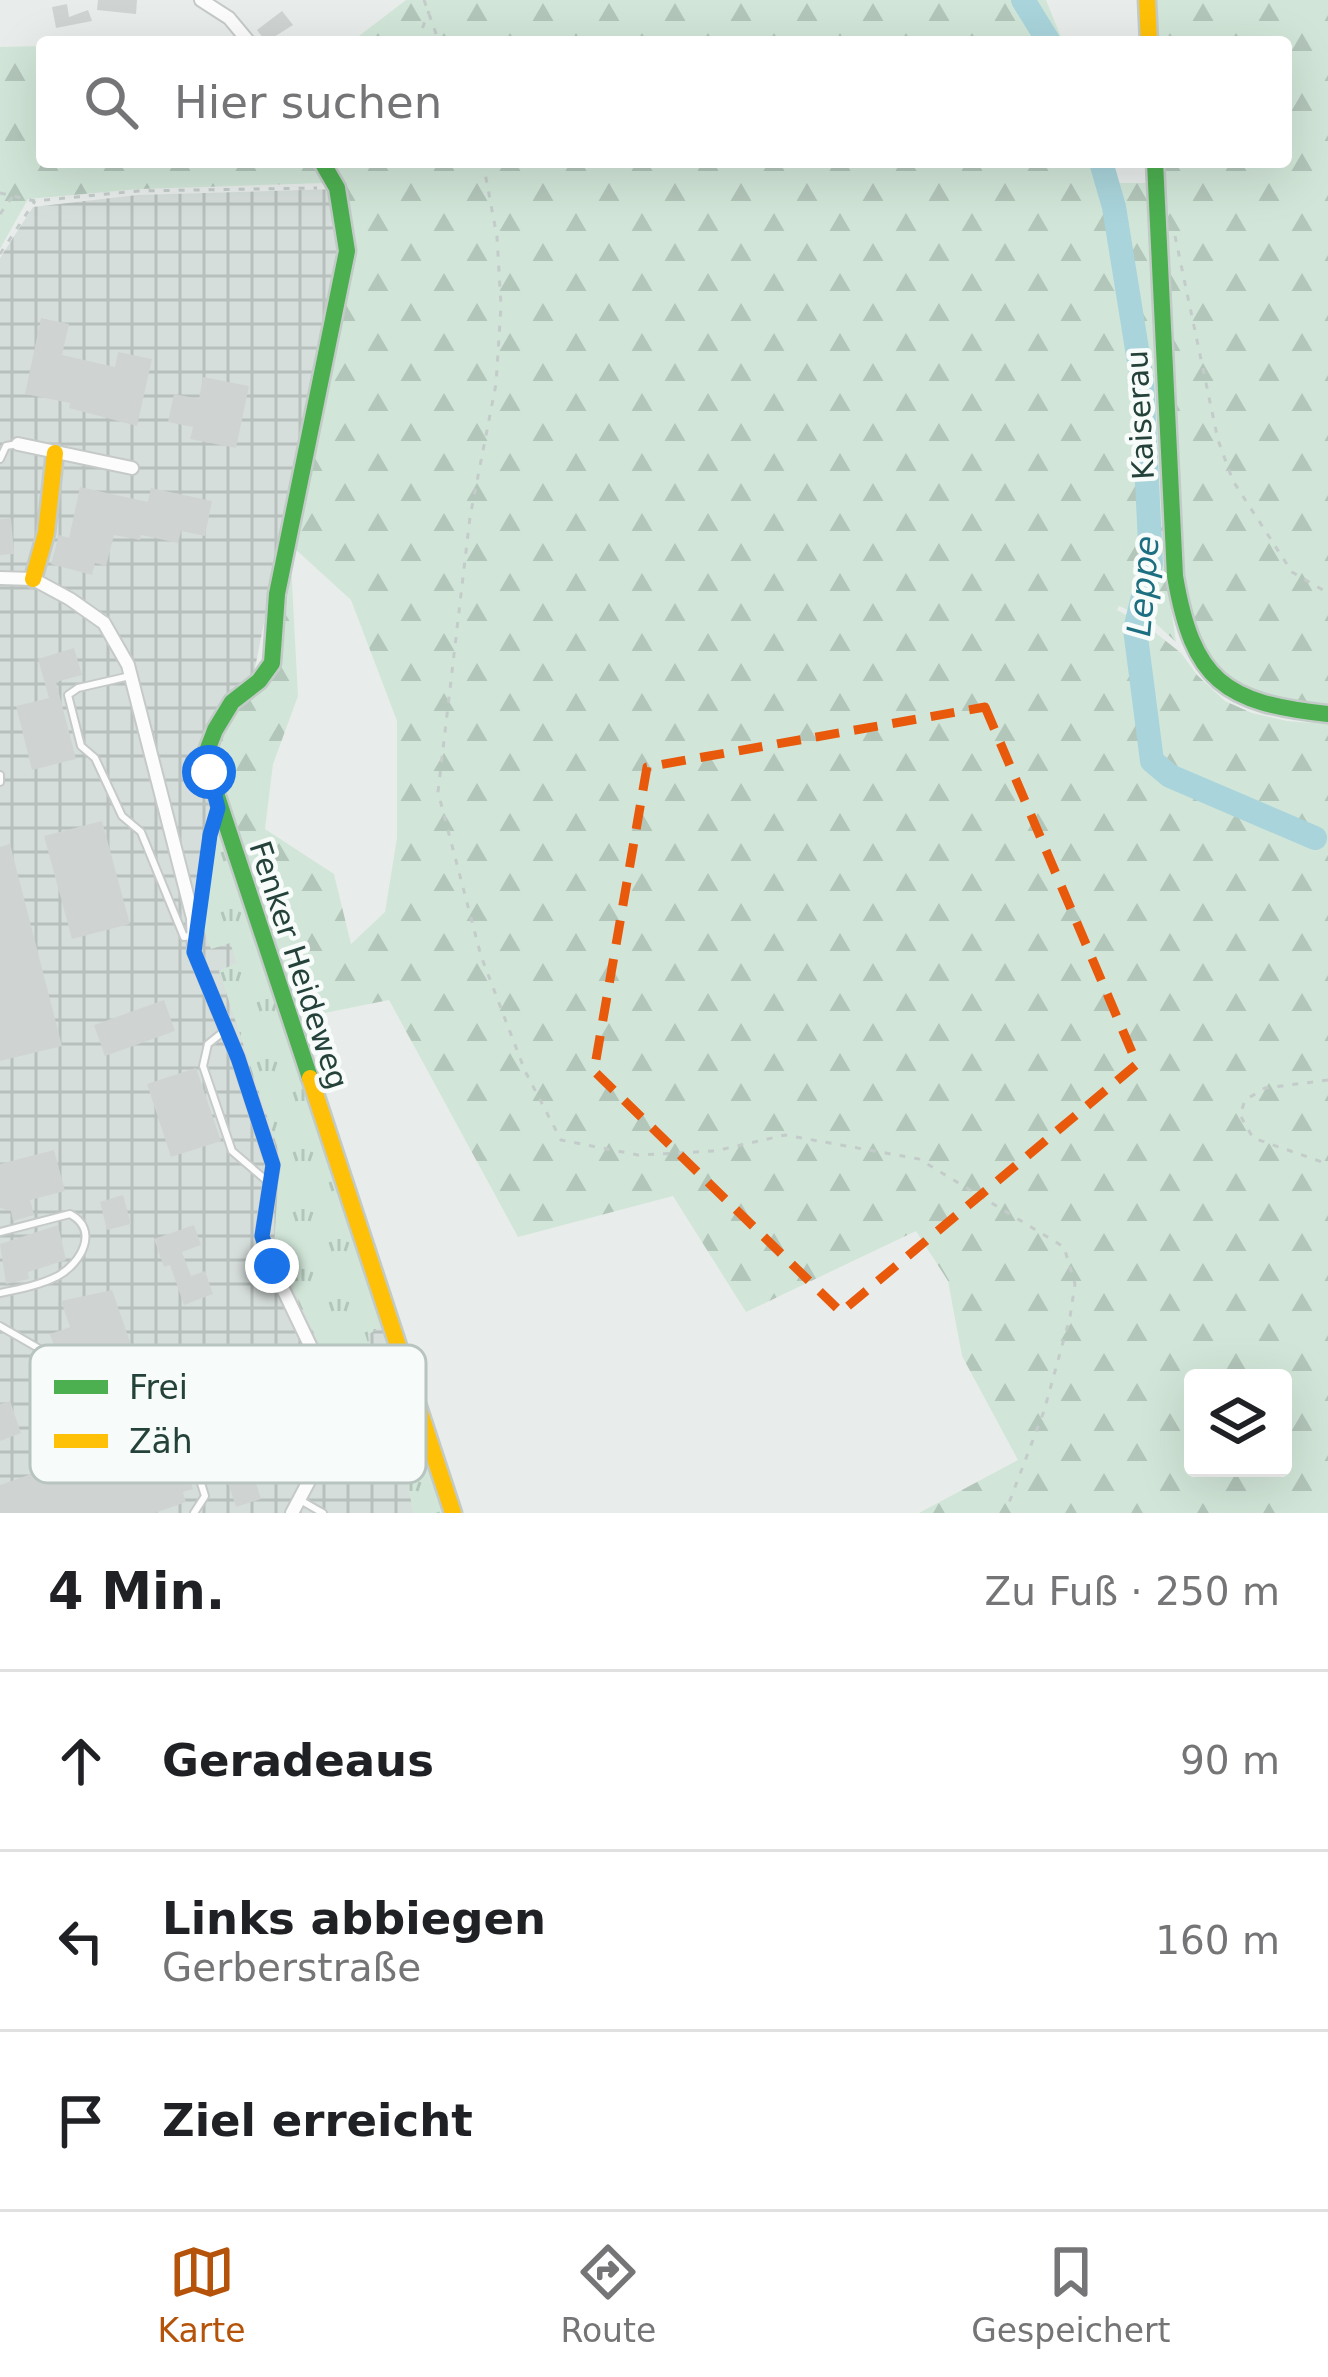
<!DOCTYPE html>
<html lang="de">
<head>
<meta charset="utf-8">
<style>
  :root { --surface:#fff; --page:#f6f6f6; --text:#202124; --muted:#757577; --line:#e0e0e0; --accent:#b45309 }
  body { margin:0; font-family:"DejaVu Sans",sans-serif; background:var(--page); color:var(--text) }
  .controls { position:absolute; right:36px; bottom:36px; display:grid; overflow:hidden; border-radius:12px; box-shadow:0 12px 48px #0002 }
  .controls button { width:108px; height:108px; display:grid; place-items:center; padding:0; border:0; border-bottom:3px solid var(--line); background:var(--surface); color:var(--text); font:60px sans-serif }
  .stop { position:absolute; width:36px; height:36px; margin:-27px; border:9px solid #1a73e8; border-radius:50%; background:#fff }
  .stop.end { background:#1a73e8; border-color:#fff; box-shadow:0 3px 12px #0008 }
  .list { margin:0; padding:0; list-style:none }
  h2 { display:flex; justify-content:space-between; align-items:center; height:156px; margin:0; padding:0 48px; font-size:51px }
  h2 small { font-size:39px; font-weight:400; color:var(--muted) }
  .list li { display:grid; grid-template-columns:78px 1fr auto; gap:36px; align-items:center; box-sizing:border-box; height:180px; padding:0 48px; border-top:3px solid var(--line) }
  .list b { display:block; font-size:45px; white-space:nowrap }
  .list p { margin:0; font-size:39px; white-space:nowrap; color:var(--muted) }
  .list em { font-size:39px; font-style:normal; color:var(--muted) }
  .icon { flex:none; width:66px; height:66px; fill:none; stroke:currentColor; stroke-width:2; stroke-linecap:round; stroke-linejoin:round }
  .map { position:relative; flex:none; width:1328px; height:1513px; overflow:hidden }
  .search { position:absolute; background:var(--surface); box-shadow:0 12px 48px #0002; left:36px; right:36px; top:36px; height:132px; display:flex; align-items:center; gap:30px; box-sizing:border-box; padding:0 42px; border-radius:12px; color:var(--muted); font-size:45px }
  .sheet { height:696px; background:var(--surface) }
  nav { display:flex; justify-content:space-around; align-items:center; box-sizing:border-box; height:168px; border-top:3px solid var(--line); background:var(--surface); font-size:33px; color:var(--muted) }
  nav a { display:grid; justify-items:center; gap:6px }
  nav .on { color:var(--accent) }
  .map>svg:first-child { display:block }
  .industrial { fill:url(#industrial-grid) }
  .grass { fill:url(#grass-tufts) }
  .forest { fill:url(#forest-firs); fill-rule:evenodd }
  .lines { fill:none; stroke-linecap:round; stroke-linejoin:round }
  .river { stroke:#a9d4db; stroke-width:24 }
  .building { fill:#cfd4d2 }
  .lane-casing { stroke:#c5cac8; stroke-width:10 }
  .street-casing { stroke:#c5cac8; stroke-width:16 }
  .fast-casing { stroke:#c3cbc8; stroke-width:21 }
  .slow-casing { stroke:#c3cbc8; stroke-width:21 }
  .path { stroke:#c3ccca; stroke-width:3; stroke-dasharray:6 9; stroke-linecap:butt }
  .lane { stroke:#fcfcfc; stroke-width:6 }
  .street { stroke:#fcfcfc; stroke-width:12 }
  .fast { stroke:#4caf50; stroke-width:16 }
  .slow { stroke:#ffc107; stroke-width:16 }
  .route { stroke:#1a73e8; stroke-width:15 }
  .marked { fill:none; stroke:#e8590c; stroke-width:9; stroke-dasharray:24 15; stroke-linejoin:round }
  .labels { text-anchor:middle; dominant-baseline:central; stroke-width:9; stroke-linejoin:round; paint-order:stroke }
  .street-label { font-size:30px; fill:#24423a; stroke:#f7fbf9 }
  .water-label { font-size:33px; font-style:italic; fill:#1c6f80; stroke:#f7fbf9 }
  .key { fill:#f7fbf9; stroke:#b8c4c0; stroke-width:3 }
  .key-label { font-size:33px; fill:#24423a }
</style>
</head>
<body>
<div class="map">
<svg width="1328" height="1513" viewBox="0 0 1328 1513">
  <defs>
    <pattern id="industrial-grid" width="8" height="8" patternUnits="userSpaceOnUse" patternTransform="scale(3)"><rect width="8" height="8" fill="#d6dedb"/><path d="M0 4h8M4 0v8" fill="none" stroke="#b8c0bd"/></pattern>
    <pattern id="grass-tufts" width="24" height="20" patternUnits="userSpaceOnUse" patternTransform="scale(3)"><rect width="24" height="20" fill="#d1e6d8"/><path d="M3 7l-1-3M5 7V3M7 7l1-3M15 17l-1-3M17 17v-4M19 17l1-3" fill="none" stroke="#b3c6ba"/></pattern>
    <pattern id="forest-firs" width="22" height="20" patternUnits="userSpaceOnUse" patternTransform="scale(3)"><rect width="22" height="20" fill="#d1e6d8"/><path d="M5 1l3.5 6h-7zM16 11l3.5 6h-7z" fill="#b3c6ba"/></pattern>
  </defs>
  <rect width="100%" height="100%" fill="#e8edeb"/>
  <polygon class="industrial" points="335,189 344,252 311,387 254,673 223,700 197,752 447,1513 0,1513 0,258 33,207 137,195"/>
  <polygon class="grass" points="218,831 342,1197 381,1326 368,1335 369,1342 372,1345 386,1342 445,1513 413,1513 399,1430 385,1409 369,1395 337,1393 328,1364 274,1245 280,1155 219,971 237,963 230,943 211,949 201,922"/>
  <g class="forest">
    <polygon points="406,0 1046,0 1063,42 351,42"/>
    <path d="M1157 0H1328V705C1232 696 1200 669 1182 574L1165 162H1286V42H1159Z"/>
    <polygon points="42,46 42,162 312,162 324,183 139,189 28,199 0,249 0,47"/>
    <path d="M335 162H1111L1119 183H1147L1167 579 1176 642 1153 621 1119 606 1117 610 1147 626 1181 653 1197 675 1225 701 1252 713 1287 721 1328 724V1513H919L1018 1460 962 1356 948 1281 916 1231 746 1312 673 1196 518 1237 389 1000 295 1019 223 807 214 759 231 717 280 670 291 564 298 696 273 764 265 829 334 874 351 944 385 912 397 838V721L351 600 293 547 352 252ZM1193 1378H1283V1468H1193Z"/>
  </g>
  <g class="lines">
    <g class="river">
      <polyline points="1023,0 1049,42"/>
      <polyline points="1101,162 1114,207 1142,380 1151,564 1135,629 1152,761 1170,776 1315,838"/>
    </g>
  </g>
  <g class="building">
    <polygon points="98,0 137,0 136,14 97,10"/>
    <polygon points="67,4 69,17 88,10 92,21 56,28 52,7"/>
    <polygon points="282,11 293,25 266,42 257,30"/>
    <polygon points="41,318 69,324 62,355 115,367 118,352 152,359 137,426 69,408 70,403 25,394"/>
    <polygon points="203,377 249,386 236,448 190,439 193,427 168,422 174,394 199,399"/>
    <polygon points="80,487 148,502 151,488 212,501 205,536 181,531 178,543 141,535 140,540 114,535 106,566 95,563 92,575 51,564 59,535 69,538"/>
    <polygon points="11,518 14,554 0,555 0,519"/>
    <polygon points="74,648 82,675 56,682 76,759 32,770 16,706 49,698 38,659"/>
    <polygon points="102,821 130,924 72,939 44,836"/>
    <polygon points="10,844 62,1046 0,1061 0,847"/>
    <polygon points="164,1000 175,1031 105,1056 94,1025"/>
    <polygon points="196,1068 221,1141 171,1157 147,1084"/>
    <polygon points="54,1150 65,1191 30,1200 34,1215 13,1221 11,1211 0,1208 0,1164"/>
    <polygon points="123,1195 131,1224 107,1230 100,1202"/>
    <polygon points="58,1225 66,1260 28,1272 29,1279 6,1284 0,1244"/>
    <polygon points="194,1225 201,1245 182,1252 191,1276 205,1271 213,1294 184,1305 170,1265 164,1267 154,1239"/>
    <polygon points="112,1290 167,1448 177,1444 193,1489 183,1492 186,1502 155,1513 0,1513 0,1485 59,1464 55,1454 128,1429 119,1401 63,1420 56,1400 91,1388 84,1367 64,1374 50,1334 70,1327 61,1301"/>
    <polygon points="10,1401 21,1433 0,1441 0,1404"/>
    <polygon points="243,1406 264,1467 252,1471 261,1499 236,1507 206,1418"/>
  </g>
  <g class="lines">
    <defs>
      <g id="lane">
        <polyline points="0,459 6,446 18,444"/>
        <polyline points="130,676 78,688 68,695 81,746 95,758 122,816 141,832 184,937 190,936"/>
        <polyline points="0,775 0,782"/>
        <polyline points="223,1032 208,1044 203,1066 232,1151 267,1181"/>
        <path d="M0 1232 70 1214C100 1230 81 1263 58 1276 40 1285 20 1289 0 1293"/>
        <polyline points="0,1326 38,1348 51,1381"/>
        <polyline points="185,1432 205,1496 194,1513"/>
        <polyline points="300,1500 323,1513"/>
      </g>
      <g id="street">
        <polyline points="201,0 229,18 249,42"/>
        <polyline points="18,444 132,468"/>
        <polyline points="0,578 33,579 70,599 104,623 128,665 193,918 194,952 238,1058 273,1165 262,1236 272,1266 320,1366 325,1388 322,1423 310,1479 292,1513"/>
      </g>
      <g id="fast">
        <path d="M1155 162 1175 576C1193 681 1224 703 1328 714"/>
        <polyline points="310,1078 209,772 207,751 215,730 232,702 259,681 272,663 277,594 347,251 337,188 322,162"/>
      </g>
      <g id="slow">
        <polyline points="1147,0 1149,42"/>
        <polyline points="33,579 46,533 55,453"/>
        <polyline points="310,1078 453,1513"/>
      </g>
    </defs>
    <use href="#lane" class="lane-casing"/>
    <use href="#street" class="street-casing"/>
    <use href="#fast" class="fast-casing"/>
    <use href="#slow" class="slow-casing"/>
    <g class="path">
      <polyline points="424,0 439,42"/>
      <polyline points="417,42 429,11"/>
      <polyline points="483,162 497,237 501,306 496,384 470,517 438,792 481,956 525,1071 561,1140 638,1155 715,1151 785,1135 919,1159 1064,1247 1075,1284 1070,1317 1044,1411 1007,1508"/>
      <polyline points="0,193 35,201 138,191 317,188"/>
      <polyline points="0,214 13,196"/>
      <polyline points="1175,236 1218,440 1233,481 1292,572 1328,593"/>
      <polyline points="0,254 35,201"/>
      <polyline points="202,895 212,827"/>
      <polyline points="1328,1080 1265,1088 1245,1100 1240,1115 1253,1138 1328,1164"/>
    </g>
    <use href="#lane" class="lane"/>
    <use href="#street" class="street"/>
    <use href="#fast" class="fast"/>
    <use href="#slow" class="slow"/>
  </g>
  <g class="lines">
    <polyline class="route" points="209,772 218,808 210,835 194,952 238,1058 273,1165 262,1236 272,1266"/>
  </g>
  <path class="marked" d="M985 707 1137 1064 841 1312 594 1071 647 767Z"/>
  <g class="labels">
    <g class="street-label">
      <text transform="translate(1140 415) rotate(-93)">Kaiserau</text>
      <text transform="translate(299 965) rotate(72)">Fenker Heideweg</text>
    </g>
    <g class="water-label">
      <text transform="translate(1143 586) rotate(-85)">Leppe</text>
    </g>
  </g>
  <rect x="30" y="1345" width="396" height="138" rx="18" class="key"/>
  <rect x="54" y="1380" width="54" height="14" fill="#4caf50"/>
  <rect x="54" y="1434" width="54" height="14" fill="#ffc107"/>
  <g class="key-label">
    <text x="129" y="1399">Frei</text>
    <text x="129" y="1453">Zäh</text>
  </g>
</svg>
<div class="controls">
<button><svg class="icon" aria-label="layers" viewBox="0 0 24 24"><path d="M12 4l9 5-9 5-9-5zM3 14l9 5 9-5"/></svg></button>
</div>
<div class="stop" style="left:209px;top:772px"></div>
<div class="stop end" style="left:272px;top:1266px"></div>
<div class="search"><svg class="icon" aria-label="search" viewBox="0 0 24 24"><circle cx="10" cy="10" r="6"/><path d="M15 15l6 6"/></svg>Hier suchen</div>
</div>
<section class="sheet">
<h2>4 Min.<small>Zu Fuß · 250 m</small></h2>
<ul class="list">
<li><svg class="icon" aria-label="ahead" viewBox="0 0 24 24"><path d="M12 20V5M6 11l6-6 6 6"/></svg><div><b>Geradeaus</b></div><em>90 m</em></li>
<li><svg class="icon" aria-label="left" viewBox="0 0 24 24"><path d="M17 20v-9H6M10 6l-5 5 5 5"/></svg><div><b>Links abbiegen</b><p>Gerberstraße</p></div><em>160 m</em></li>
<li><svg class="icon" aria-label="arrive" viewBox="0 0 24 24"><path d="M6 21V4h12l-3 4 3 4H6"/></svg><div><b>Ziel erreicht</b></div></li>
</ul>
</section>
<nav>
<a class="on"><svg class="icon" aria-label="map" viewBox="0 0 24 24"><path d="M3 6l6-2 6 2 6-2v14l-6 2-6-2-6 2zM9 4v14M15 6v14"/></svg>Karte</a>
<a><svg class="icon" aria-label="directions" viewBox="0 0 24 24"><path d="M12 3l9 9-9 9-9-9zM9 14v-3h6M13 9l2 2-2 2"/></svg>Route</a>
<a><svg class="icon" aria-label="saved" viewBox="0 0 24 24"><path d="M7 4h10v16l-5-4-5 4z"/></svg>Gespeichert</a>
</nav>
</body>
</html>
